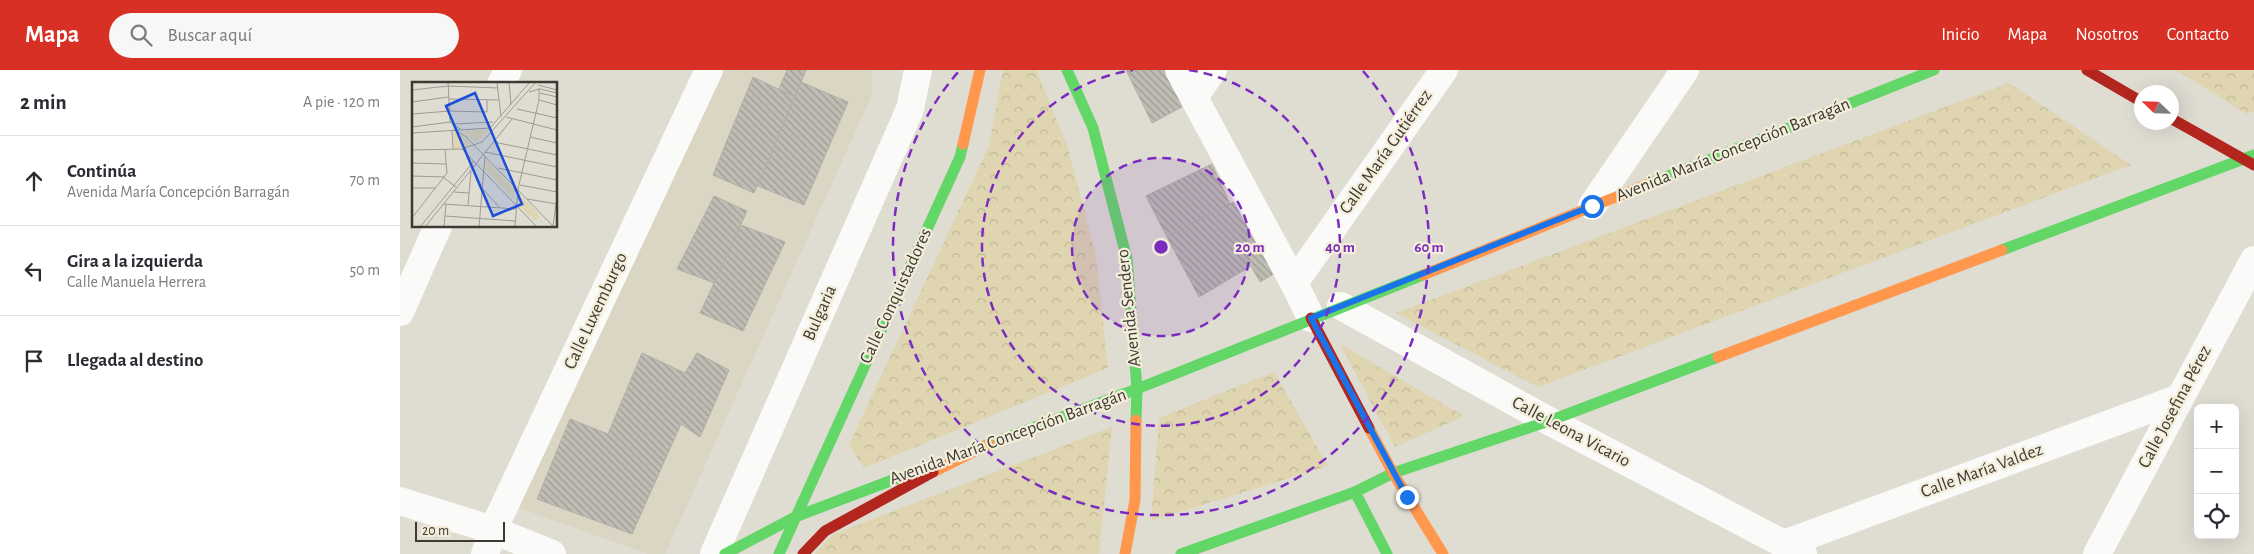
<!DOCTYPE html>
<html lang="es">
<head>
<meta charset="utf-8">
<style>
  :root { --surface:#fff; --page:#f7f7f7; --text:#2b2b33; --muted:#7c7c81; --line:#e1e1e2; --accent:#d93025 }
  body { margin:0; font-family:"Alegreya Sans",sans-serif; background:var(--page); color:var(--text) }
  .controls { position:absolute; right:15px; bottom:15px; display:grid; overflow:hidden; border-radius:8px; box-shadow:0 5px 20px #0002 }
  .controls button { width:45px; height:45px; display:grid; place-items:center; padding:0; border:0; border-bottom:1px solid var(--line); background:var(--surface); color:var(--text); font:25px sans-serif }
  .compass { position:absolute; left:1734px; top:15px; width:45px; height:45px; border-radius:50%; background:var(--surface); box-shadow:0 5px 20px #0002; rotate:293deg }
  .scale { position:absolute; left:15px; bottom:12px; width:90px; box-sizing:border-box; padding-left:5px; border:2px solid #3c3a33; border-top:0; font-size:14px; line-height:18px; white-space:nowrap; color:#3c3a33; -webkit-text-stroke:4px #f3edd9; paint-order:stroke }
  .stop { position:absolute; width:15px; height:15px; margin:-11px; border:4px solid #1a73e8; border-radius:50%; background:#fff }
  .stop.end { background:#1a73e8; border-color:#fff; box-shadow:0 1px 5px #0008 }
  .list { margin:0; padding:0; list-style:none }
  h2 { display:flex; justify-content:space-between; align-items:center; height:65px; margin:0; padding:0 20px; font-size:21px }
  h2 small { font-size:16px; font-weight:400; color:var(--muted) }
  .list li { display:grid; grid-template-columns:32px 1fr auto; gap:15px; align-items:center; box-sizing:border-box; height:90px; padding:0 20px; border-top:1px solid var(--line) }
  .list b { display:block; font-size:19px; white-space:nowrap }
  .list p { margin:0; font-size:16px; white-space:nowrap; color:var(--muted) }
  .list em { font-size:16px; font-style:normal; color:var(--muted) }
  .icon { flex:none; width:28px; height:28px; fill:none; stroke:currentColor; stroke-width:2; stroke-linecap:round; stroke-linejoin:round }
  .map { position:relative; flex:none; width:1854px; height:484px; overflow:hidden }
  header { display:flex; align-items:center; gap:30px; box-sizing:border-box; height:70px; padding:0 25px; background:var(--accent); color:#fff }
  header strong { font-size:24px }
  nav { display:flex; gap:28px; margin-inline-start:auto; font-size:18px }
  .search { width:350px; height:45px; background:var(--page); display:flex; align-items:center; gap:12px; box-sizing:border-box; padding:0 18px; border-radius:28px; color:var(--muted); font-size:19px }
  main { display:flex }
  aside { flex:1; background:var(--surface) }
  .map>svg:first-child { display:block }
  .built { fill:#dbd6c3 }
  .park { fill:url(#park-crowns) }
  .building { fill:url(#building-back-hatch); stroke:#b1afa7 }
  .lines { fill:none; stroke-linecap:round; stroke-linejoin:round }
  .street { stroke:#fafaf8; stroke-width:28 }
  .fast { stroke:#63d668; stroke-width:11 }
  .slow { stroke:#ff974d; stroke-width:11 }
  .jam { stroke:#b3261e; stroke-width:11 }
  .route { stroke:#1a73e8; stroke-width:6 }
  .ring { fill:none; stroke:#7b2cbf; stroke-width:2.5; stroke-dasharray:9 6 }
  .labels { text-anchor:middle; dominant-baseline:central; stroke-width:4.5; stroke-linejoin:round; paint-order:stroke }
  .street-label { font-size:18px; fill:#3c3a33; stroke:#f3edd9 }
  .inset-road { fill:none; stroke:#9e9b92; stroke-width:1 }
  .view { fill:#1d4ed8; fill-opacity:0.15; stroke:#1d4ed8; stroke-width:2.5 }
  .inset-edge { fill:none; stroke:#3c3a33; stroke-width:2.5 }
  .centre { fill:#7b2cbf; stroke:#f3edd9; stroke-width:2.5 }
  .ring-label { font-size:15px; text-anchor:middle; font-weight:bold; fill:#7b2cbf; stroke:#f3edd9; stroke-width:4.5; stroke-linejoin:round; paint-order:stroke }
</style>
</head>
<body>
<header>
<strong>Mapa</strong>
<div class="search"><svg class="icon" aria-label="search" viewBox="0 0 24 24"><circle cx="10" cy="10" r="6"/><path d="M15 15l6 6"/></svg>Buscar aquí</div>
<nav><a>Inicio</a><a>Mapa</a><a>Nosotros</a><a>Contacto</a></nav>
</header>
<main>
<aside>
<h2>2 min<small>A pie · 120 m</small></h2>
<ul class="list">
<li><svg class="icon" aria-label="ahead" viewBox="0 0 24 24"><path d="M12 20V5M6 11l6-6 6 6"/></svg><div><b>Continúa</b><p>Avenida María Concepción Barragán</p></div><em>70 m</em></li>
<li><svg class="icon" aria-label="left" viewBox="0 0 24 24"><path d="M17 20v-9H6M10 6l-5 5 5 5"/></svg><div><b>Gira a la izquierda</b><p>Calle Manuela Herrera</p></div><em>50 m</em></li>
<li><svg class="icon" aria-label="arrive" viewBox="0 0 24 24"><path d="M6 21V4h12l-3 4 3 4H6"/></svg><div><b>Llegada al destino</b></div></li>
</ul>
</aside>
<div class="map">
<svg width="1854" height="484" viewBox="0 0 1854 484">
  <defs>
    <pattern id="park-crowns" width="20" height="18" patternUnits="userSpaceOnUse" patternTransform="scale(1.25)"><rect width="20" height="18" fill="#dfd5b0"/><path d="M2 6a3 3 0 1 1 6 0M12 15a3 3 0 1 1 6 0" fill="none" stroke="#c0b898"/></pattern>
    <pattern id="building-back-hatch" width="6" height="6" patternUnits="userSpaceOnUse" patternTransform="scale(1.25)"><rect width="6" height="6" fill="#bfbdb4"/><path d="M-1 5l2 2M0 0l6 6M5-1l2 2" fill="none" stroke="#9c9b93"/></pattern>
  </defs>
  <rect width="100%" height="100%" fill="#dfdcd2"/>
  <polygon class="built" points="315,0 472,0 472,25 265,484 248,484 116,437"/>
  <g class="park">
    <polygon points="603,0 636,0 667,75 696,186 708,298 464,398 449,375 589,76"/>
    <polygon points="1776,0 1854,0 1854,41 1847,44"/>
    <polygon points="1609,13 1731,95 1138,317 996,243"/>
    <polygon points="940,274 1064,346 995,377"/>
    <polygon points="874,302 928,396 751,451 759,348"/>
    <polygon points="712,357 699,484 414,484 434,464"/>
  </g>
  <g class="building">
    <polygon points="387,0 406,0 395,27 379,19"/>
    <polygon points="726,0 771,0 789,33 752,53"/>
    <polygon points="353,7 395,27 354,123 313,105"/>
    <polygon points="401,12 448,32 404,135 358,116"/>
    <polygon points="812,94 830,134 767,167 746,126"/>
    <polygon points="314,126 347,141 314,213 277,199"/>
    <polygon points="845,126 880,200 860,212 851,196 799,227 767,167"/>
    <polygon points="341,155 385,172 343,261 300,243"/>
    <polygon points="242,283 285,303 297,283 329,300 300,367 281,354 232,464 137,429 170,349 208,364"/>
  </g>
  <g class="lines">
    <g class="street">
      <polyline points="779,0 894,213 911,248"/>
      <polyline points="101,14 108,0"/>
      <polyline points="794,27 813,0"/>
      <polyline points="1192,136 1285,0"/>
      <polyline points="894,213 1044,0"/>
      <polyline points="941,236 1149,351 1403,484"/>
      <polyline points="0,242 38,156"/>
      <polyline points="0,431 93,460 152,484"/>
      <polyline points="1384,474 1780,328"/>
      <polyline points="85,484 93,460 309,0"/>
      <polyline points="314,484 510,39 518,0"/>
      <polyline points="1697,484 1854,190"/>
    </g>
    <g class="fast">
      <polyline points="667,0 693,58 727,189 737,319 736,350"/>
      <polyline points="1248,114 1534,0"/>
      <polyline points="1602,180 1854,85"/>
      <polyline points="568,382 737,319 1023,205"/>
      <polyline points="955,422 987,484"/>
      <polyline points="325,484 395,447 511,403"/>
      <polyline points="379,484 560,87 563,74"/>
      <polyline points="781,484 955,422 993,403 1149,351 1318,287"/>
    </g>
    <g class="slow">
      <polyline points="563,74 580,0"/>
      <polyline points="1023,205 1248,114"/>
      <polyline points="1318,287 1602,180"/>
      <polyline points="969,358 993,403 1043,484"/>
      <polyline points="533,402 589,374"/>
      <polyline points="725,484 735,430 736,350"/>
    </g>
    <g class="jam">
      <polyline points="1687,0 1742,32"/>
      <polyline points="1772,49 1854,95"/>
      <polyline points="911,248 969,358"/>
      <polyline points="403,484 425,461 533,402"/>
    </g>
  </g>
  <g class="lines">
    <polyline class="route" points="1007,427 911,248 1192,136"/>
  </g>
  <circle cx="761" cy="177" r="89" fill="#7b2cbf" fill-opacity=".12"/>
  <g class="ring">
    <circle cx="761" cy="177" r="89"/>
    <path d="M789 0A179 179 0 1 1 733 0"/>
    <path d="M963 1A268 268 0 1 1 559 1"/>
  </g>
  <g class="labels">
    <g class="street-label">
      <text transform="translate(1333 80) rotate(-22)">Avenida María Concepción Barragán</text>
      <text transform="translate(986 82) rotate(-55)">Calle María Gutiérrez</text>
      <text transform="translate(496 226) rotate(-65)">Calle Conquistadores</text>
      <text transform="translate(729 238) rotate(-96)">Avenida Sendero</text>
      <text transform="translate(196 241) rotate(-65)">Calle Luxemburgo</text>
      <text transform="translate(420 243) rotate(-66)">Bulgaria</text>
      <text transform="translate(1775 337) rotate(-62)">Calle Josefina Pérez</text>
      <text transform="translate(1171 362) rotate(28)">Calle Leona Vicario</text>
      <text transform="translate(608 367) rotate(-20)">Avenida María Concepción Barragán</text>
      <text transform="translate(1582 401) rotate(-20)">Calle María Valdez</text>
    </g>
  </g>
  <g transform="translate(12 12)">
    <rect width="145" height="145" fill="#dfdcd2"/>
    <path d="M79 47 63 61 51 49ZM45 48 60 63 42 67 41 49ZM74 77 103 108 101 117 73 87ZM109 114 128 134 123 139 107 123Z" fill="#dfd5b0"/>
    <path class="inset-road" d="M36 0 38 40M85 0 89 35M97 0 99 23M126 3 145 8M0 8 36 4 86 6M117 10 128 7 145 11M128 11 145 15M37 17 87 18M127 18 145 23M0 20 37 15M105 27 145 36M0 32 38 29 75 30V18M94 35 145 48M43 42 81 40M0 45 38 40 48 47M42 47 56 56M40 48 41 67M0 51 78 46 118 0M118 55 145 61M55 56 142 145M82 60 145 73M50 67 125 145M0 68 50 67 70 60 124 0M73 70 145 85M0 81 34 82M86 86 145 98M0 94 33 95M32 96 44 105M108 103 145 110M0 106H24M70 106 88 126M42 110 57 111M115 117 145 122M32 122 104 127M56 123 59 89M33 134 103 139M0 136 35 91 33 68M141 144 145 115M8 145 62 79M13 145 100 37M32 145 34 122M67 145 73 74M103 145 106 107 127 18V6"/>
    <path class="view" d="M63 11 110 122 81 134 34 24Z"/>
    <rect width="145" height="145" class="inset-edge"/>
  </g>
  <circle cx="761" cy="177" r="8" class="centre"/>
  <g class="ring-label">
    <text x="850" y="182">20 m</text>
    <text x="940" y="182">40 m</text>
    <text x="1029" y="182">60 m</text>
  </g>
</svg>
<div class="controls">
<button>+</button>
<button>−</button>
<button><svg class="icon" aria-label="locate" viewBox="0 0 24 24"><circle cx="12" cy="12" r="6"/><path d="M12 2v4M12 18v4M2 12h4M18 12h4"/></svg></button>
</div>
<svg class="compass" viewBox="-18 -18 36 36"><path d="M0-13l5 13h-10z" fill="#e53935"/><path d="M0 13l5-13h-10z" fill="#7c7c81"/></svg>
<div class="scale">20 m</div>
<div class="stop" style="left:1192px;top:136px"></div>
<div class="stop end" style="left:1007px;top:427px"></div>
</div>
</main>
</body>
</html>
